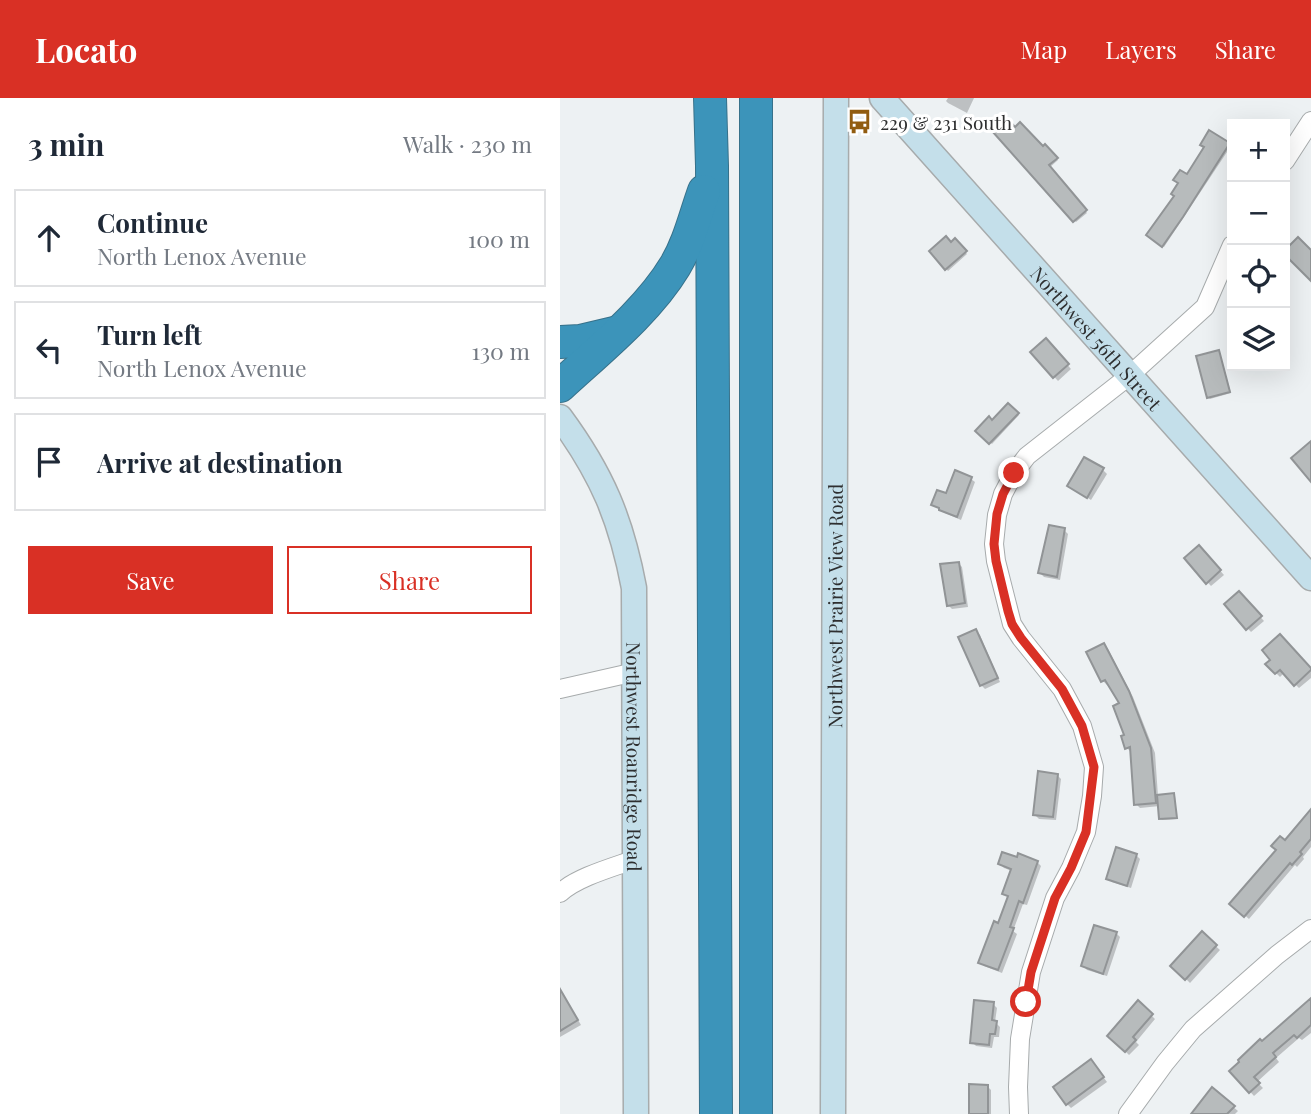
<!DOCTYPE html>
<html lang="en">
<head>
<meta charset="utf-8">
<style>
  :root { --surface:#fff; --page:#f2f2f3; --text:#1f2937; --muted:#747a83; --line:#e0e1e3; --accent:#d93025 }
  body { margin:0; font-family:"Playfair Display",serif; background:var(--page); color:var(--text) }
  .controls { position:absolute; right:21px; top:21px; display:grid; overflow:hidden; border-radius:0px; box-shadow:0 7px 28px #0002 }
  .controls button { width:63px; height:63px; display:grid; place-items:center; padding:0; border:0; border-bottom:2px solid var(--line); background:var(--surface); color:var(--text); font:35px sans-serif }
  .stop { position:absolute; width:21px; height:21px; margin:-16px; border:5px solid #d93025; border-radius:50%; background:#fff }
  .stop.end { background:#d93025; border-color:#fff; box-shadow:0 2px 7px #0008 }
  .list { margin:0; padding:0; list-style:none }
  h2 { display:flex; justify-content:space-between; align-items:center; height:91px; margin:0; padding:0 28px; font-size:30px }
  h2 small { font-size:23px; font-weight:400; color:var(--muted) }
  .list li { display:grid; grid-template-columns:46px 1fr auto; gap:21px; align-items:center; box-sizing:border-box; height:98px; margin:0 14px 14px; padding:0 14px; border:2px solid var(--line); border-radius:0px }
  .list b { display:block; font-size:26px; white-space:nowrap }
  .list p { margin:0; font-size:23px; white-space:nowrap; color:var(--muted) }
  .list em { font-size:23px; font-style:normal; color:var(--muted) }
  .actions { display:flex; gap:14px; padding:21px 28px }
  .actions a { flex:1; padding:16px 0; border:2px solid var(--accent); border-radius:0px; text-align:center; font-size:24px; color:var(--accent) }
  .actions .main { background:var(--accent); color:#fff }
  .icon { flex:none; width:38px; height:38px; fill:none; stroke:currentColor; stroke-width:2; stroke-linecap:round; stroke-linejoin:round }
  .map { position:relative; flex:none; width:751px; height:1016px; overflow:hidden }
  header { display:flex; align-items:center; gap:42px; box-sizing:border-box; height:98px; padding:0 35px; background:var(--accent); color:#fff }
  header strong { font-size:33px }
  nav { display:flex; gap:38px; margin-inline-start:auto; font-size:24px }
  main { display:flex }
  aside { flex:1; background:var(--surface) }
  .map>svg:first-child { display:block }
  .shadow { fill:#0003 }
  .building { fill:#b7bbbc; stroke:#919496; stroke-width:2 }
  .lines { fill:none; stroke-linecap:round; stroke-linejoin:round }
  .street-casing { stroke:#a7abac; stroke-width:20 }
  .secondary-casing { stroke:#a7abac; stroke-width:27 }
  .highway-casing { stroke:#37718a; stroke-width:34 }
  .street { stroke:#fff; stroke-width:18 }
  .secondary { stroke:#c4dfea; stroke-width:24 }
  .highway { stroke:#3c94ba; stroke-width:32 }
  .route { stroke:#d93025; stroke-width:9 }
  .labels { text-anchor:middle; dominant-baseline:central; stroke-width:6; stroke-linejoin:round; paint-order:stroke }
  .poi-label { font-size:19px; fill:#2e2f30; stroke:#fff; text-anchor:start }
  .street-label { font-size:19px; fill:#2e2f30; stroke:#fff }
</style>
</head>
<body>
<header>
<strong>Locato</strong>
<nav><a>Map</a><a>Layers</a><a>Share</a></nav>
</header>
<main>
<aside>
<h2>3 min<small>Walk · 230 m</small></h2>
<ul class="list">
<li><svg class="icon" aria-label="ahead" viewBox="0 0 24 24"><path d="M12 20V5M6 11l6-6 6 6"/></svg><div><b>Continue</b><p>North Lenox Avenue</p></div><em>100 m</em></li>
<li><svg class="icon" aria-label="left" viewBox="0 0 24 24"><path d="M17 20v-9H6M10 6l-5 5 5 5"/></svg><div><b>Turn left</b><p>North Lenox Avenue</p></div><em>130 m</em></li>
<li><svg class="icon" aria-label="arrive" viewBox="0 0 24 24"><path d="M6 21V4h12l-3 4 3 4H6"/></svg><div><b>Arrive at destination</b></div></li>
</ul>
<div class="actions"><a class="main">Save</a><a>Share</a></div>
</aside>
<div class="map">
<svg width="751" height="1016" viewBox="0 0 751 1016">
  <rect width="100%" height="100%" fill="#edf1f3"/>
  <g class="shadow">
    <polygon points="388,0 414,0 407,15 388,5 386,3"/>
    <polygon points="455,31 483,50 485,48 498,62 489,70 527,115 516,124 434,33"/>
    <polygon points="669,46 671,48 604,149 588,137"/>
    <polygon points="395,142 407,156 388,173 371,153 391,146"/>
    <polygon points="486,242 511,271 498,283 472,254"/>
    <polygon points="659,254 671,295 650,301 648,299"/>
    <polygon points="448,307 459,317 432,346 418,333 433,324"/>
    <polygon points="543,372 547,376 531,402 509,388"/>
    <polygon points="411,381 415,384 401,422 385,415 373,406"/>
    <polygon points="504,432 508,436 500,482 484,479 480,475"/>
    <polygon points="639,449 664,477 651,488 626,461"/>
    <polygon points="398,465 402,469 408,509 392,511 388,507"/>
    <polygon points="679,495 704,523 691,534 666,506"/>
    <polygon points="416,533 420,537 440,584 425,591 421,587"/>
    <polygon points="720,538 751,572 751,580 739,590 724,575 720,579 716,575 713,562"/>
    <polygon points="544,547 548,551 573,599 595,655 598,698 613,697 615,698 617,721 602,722 601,721 600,708 580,710 576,706 572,655 567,650 561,606 550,586 547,587 543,583 528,555"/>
    <polygon points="497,677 501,681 496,722 479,721 475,717"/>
    <polygon points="751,714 751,749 743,759 744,761 737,769 735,767 689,821 672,806"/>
    <polygon points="576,757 580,761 571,790 552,784 548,780"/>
    <polygon points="458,761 477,764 481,768 467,807 463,806 453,833 457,836 442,875 424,868 421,864 439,827 449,800 444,795 452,773 444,770 440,766"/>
    <polygon points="556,835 560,839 547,878 527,872 523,868"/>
    <polygon points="642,836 660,852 630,885 613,868"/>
    <polygon points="0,891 21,927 0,939"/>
    <polygon points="579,905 595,921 576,944 579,947 569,957 549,937"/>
    <polygon points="433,906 437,910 435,924 440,929 439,939 434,939 432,950 416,948 412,944"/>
    <polygon points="751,912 751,935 742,942 739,940 716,960 719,964 697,984 703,990 694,998 671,973 702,945"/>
    <polygon points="535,968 547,984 511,1010 507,1006"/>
    <polygon points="427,988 431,992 431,1016 411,1016"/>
    <polygon points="653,992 678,1013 675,1016 633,1016"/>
  </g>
  <g class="building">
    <polygon points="446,19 455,29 460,24 483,48 485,46 498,60 489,67 527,112 513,124 432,33"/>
    <polygon points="649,32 670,45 623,119 602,149 586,137 614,98 611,96 618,85 613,82 620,72 627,76 644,49 640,47"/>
    <polygon points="386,138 391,144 395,140 407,153 385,172 369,153"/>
    <polygon points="738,139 751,152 751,183 725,157 725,152"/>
    <polygon points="486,240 509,266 493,280 470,254"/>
    <polygon points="659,252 670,294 647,300 636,258"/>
    <polygon points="448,305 459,315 429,346 415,333 429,318 432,322"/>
    <polygon points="751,343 751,384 731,360"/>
    <polygon points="524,359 544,370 527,400 507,388"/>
    <polygon points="395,372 412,379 397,419 379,412 379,410 371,407 377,392 386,395"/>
    <polygon points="489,427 505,430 497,479 478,475"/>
    <polygon points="639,447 661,472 646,486 624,460"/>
    <polygon points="399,464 405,505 387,508 380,466"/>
    <polygon points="679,493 702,518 686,532 664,506"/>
    <polygon points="416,531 438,580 420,588 398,539"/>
    <polygon points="720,536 751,570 751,572 734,588 720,572 715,576 705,566 710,562 702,552"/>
    <polygon points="544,545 569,593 591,650 596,705 574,707 570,649 565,651 561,638 564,637 553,608 559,605 545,582 541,584 526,554"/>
    <polygon points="478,673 498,676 493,719 473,717"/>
    <polygon points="614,695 617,720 599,721 597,697"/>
    <polygon points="751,711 751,741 740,754 742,756 732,767 730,765 684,819 669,806 716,752 711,748 720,738 725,742"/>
    <polygon points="556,749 577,756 567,788 546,781"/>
    <polygon points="442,754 457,759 458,755 478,763 463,805 459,803 450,829 454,830 438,872 418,865 434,823 438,825 448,798 442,796 451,771 438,766"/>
    <polygon points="534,827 557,834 543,876 521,868"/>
    <polygon points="642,833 657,847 625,882 610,868"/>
    <polygon points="0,891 18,922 0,933"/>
    <polygon points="751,900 751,927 737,940 734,937 713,955 716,959 694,979 700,985 689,995 669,973 679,964 678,962 700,941 702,943"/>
    <polygon points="414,902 434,904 432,922 437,923 435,936 430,936 429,947 410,945"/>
    <polygon points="578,902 593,916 573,939 576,942 565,954 547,938"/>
    <polygon points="531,961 544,979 506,1007 493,989"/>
    <polygon points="409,986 428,987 428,1016 409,1016"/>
    <polygon points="652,989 675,1008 667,1016 631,1016"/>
  </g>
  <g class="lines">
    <defs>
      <g id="street">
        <polyline points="725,63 751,23"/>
        <polyline points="0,591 75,574"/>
        <path d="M0 795C17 779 54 769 76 761"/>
        <polyline points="459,1016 458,989 460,941 471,874 495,800 511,770 526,734 532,698 534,669 522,628 502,591 461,540 452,526 436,463 434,446 437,417 443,396 454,375 467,358 569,278 645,209 672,147"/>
        <polyline points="568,1016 605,965 633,931 717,857 751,831"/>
      </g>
      <g id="secondary">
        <path id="s1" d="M322 0 751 480"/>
        <path id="s2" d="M0 319C42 376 61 421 74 490L76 1016"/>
        <path id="s3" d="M273 1016 276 0"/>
      </g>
      <g id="highway">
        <polyline points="150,0 152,68 156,1016"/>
        <polyline points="196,0 196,1016"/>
        <polyline points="0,244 20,243 58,234"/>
        <path d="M0 288C39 252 88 213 115 168 129 145 135 118 144 93"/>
      </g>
    </defs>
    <use href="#street" class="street-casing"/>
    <use href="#secondary" class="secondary-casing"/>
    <use href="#highway" class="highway-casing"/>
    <use href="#street" class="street"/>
    <use href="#secondary" class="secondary"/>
    <use href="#highway" class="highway"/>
  </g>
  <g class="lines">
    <polyline class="route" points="454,375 443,396 437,416 434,446 436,463 448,513 452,526 461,540 502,591 522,628 534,669 526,734 511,770 495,800 471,874 466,904"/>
  </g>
  <defs>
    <symbol id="bus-bare" viewBox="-9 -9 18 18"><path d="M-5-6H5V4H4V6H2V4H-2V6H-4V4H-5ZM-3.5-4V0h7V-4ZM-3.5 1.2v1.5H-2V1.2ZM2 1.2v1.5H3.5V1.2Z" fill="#915c10" stroke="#fff" stroke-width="2.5" paint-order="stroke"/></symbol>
  </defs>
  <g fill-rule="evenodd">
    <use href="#bus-bare" x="282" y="6" width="35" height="35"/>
  </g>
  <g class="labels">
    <g class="poi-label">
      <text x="320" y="24">229 &amp; 231 South</text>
    </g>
    <g class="street-label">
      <text stroke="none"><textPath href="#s1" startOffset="322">Northwest 56th Street</textPath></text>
      <text stroke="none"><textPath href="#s3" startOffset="508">Northwest Prairie View Road</textPath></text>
      <text stroke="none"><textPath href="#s2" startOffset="357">Northwest Roanridge Road</textPath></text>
    </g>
  </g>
</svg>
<div class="controls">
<button>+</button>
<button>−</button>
<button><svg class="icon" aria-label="locate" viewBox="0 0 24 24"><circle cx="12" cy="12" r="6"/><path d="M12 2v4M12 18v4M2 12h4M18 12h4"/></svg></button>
<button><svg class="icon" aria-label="layers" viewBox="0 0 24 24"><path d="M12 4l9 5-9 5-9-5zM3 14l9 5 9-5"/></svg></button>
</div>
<div class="stop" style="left:466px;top:904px"></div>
<div class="stop end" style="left:454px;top:375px"></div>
</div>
</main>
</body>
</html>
